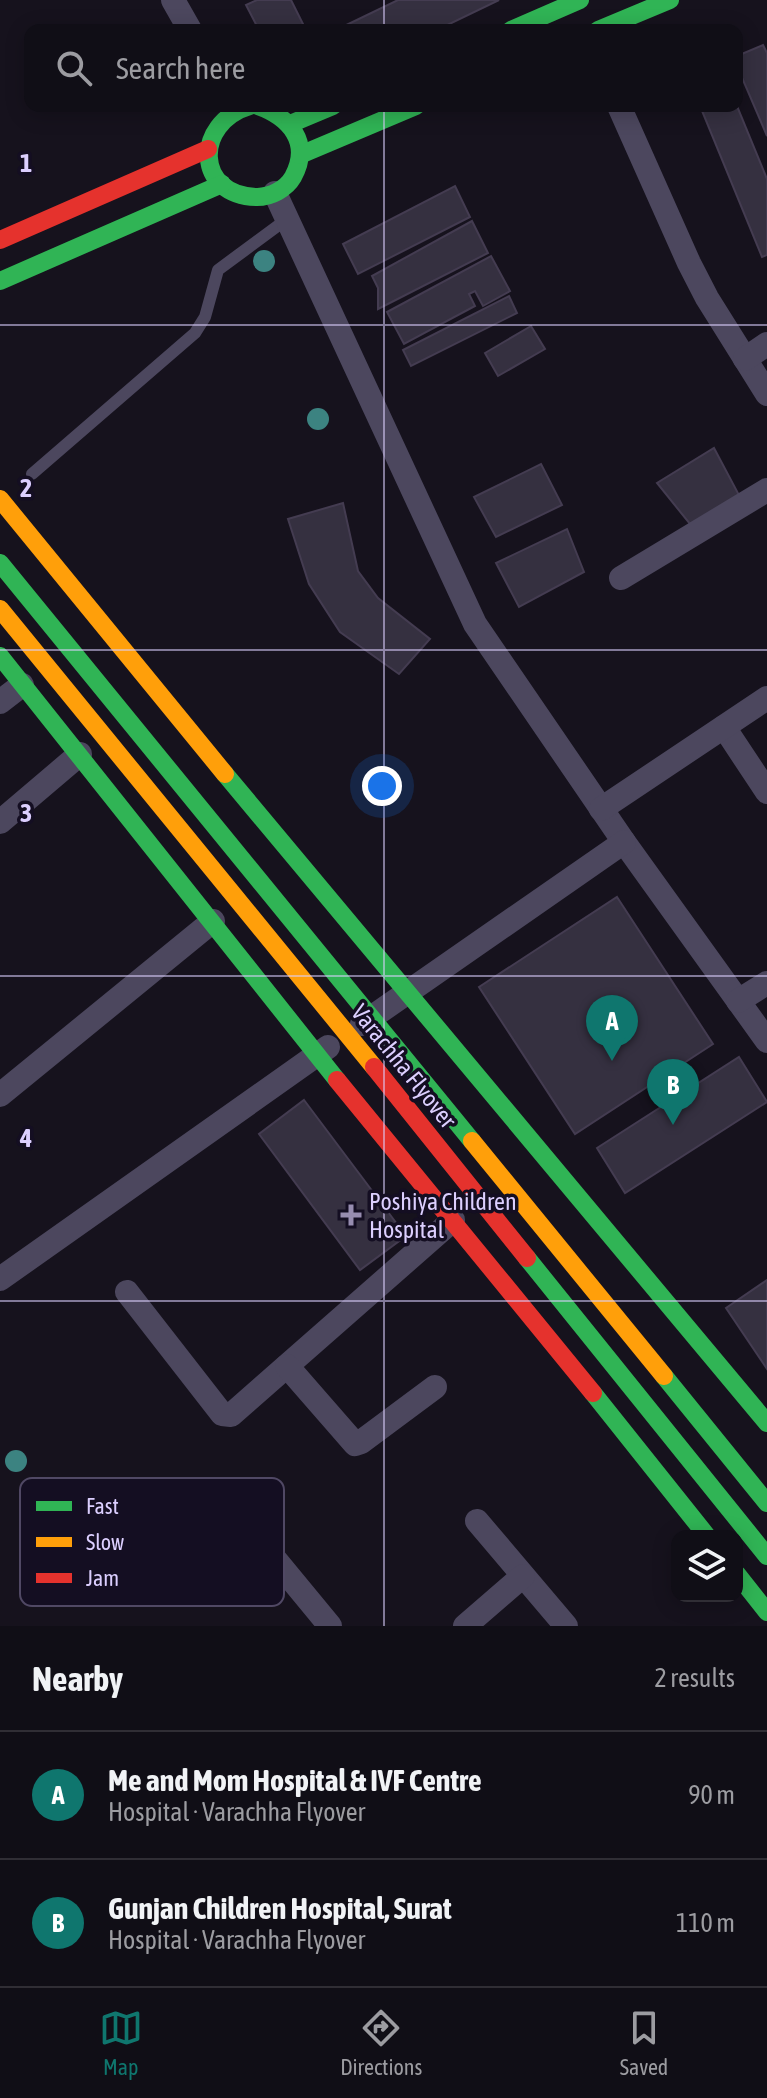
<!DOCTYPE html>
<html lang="en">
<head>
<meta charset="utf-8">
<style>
  :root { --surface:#100e16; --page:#19171f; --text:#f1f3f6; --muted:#9c9ca1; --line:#302e35; --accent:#0f766e }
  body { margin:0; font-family:"Asap Condensed",sans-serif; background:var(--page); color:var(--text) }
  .controls { position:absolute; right:24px; bottom:24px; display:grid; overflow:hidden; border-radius:16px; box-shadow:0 4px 20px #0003 }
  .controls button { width:72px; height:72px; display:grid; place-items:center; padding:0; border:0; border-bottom:2px solid var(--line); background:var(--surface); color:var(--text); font:40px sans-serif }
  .you { position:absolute; left:382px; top:786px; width:28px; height:28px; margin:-20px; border:6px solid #fff; border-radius:50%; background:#1a73e8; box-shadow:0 0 0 12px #1a73e833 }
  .badge { display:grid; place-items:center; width:52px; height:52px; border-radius:50%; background:var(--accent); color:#fff; font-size:26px; font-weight:700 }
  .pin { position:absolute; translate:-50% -66px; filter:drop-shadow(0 2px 4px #0008) }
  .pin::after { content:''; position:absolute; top:42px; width:28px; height:24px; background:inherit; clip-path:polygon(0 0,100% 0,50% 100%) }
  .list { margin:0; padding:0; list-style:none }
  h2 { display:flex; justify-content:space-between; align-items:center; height:104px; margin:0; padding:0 32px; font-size:34px }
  h2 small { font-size:26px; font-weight:400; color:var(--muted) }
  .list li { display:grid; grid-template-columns:52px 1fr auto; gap:24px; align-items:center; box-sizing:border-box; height:128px; padding:0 32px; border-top:2px solid var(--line) }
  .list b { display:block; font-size:30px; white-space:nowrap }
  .list p { margin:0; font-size:26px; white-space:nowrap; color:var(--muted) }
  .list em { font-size:26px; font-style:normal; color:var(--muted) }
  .icon { flex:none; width:44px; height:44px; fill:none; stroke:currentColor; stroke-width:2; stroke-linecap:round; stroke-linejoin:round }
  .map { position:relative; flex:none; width:767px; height:1626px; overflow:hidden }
  .search { position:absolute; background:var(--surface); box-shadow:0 4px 20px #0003; left:24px; right:24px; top:24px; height:88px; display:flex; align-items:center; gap:20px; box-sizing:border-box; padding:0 28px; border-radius:16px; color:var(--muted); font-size:30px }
  .sheet { height:360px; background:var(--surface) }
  nav { display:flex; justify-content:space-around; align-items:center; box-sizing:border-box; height:112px; border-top:2px solid var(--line); background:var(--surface); font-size:22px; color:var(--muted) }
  nav a { display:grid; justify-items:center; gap:4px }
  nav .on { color:var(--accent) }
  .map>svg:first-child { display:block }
  .building { fill:#353040; stroke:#443c51; stroke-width:2 }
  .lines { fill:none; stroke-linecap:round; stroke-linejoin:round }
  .lane { stroke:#4c475e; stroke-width:12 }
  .street { stroke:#4c475e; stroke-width:24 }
  .fast { stroke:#30b455; stroke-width:18 }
  .slow { stroke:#ff9f0a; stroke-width:18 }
  .jam { stroke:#e5322d; stroke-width:18 }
  .fast-bridge { stroke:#30b455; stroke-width:18 }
  .slow-bridge { stroke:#ff9f0a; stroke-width:18 }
  .jam-bridge { stroke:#e5322d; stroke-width:18 }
  .tree { fill:#3c8381 }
  .grid { fill:none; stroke:#dccfff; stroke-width:2; stroke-opacity:0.55 }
  .poi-dot { fill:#978db0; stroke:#140e22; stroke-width:3 }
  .labels { text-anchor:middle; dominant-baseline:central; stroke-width:7; stroke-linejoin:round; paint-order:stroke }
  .street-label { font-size:24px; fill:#dccfff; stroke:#140e22 }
  .poi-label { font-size:24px; fill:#dccfff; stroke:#140e22; text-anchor:start }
  .key { fill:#140e22; stroke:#504864; stroke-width:2 }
  .key-label { font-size:22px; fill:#dccfff }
  .grid-label { font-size:26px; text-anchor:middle; font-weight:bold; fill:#dccfff; stroke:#140e22; stroke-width:7; stroke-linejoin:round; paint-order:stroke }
</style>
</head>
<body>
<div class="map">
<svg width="767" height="1626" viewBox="0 0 767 1626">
  <rect width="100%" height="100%" fill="#16121d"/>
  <g class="building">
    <polygon points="257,0 291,0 306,30 259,30 246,5"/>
    <polygon points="398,0 499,0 437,30 336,30"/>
    <polygon points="763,45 767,53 767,136 737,66 737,56"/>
    <polygon points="700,106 737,106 767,179 767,255 762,257"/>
    <polygon points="455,186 470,217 358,274 343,244"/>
    <polygon points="472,221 488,253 378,309 378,288 372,276"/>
    <polygon points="491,256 510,291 483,306 475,291 469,294 475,306 404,344 387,312"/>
    <polygon points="509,296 517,313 411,366 403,350"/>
    <polygon points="531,326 545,349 498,376 485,353"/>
    <polygon points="714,448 740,497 690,524 657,483"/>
    <polygon points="541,464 562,505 496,537 474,497"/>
    <polygon points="343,503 358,571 378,598 430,639 399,674 340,632 309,584 288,519"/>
    <polygon points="567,529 584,572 519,607 496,563"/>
    <polygon points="617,897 713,1044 575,1134 479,987"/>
    <polygon points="739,1057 767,1102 625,1193 597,1148"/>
    <polygon points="304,1100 406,1236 360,1270 259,1134"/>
    <polygon points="767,1280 767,1369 726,1308"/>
  </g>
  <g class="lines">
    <polyline class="lane" points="32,474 195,333 205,317 218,270 287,219"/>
    <g class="street">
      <polyline points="173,0 190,30"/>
      <polyline points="619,106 689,263 707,298 767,394"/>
      <polyline points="275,193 475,624 624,842 767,1041"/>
      <polyline points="745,359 767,344"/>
      <polyline points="621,578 767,490"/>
      <polyline points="0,702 22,685"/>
      <polyline points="724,727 767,792"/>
      <polyline points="601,809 767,698"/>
      <polyline points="0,822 80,754"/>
      <polyline points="738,1001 767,983"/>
      <polyline points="362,1024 624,842"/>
      <polyline points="0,1095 213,921"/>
      <polyline points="0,1279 328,1047"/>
      <polyline points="127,1292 222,1414 231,1415 453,1220"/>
      <polyline points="287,1366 355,1444 361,1442 435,1387"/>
      <polyline points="227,1501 330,1626"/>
      <polyline points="477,1521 566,1626"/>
      <polyline points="465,1626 523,1576"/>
    </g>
    <g class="fast">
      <polyline points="511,30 580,0"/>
      <polyline points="598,30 670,0"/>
      <path d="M250 106C193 123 195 196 257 197 271 197 286 189 293 177 312 142 289 117 258 106"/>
      <polyline points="290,124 333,106"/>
      <polyline points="300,155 416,106"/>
      <polyline points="0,281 222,184"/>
      <polyline points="0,656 337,1080"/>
      <polyline points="225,774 767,1423"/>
      <polyline points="593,1393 707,1536"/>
      <polyline points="737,1574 767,1612"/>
    </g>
    <polyline class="slow" points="0,499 225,774"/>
    <g class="jam">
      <polyline points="0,240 208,149"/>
      <polyline points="337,1080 593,1393"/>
    </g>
    <g class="fast-bridge">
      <polyline points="0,563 472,1141"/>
      <polyline points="527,1258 767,1556"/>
      <polyline points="664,1376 767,1503"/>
    </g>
    <g class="slow-bridge">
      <polyline points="0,609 374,1067"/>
      <polyline points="472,1141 664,1376"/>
    </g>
    <polyline class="jam-bridge" points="374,1067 527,1258"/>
  </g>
  <g class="tree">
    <circle cx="264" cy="261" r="11"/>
    <circle cx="318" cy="419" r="11"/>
    <circle cx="16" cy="1461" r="11"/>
  </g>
  <path class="grid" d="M384 0V30M384 106V1626M0 325H767M0 650H767M0 976H767M0 1301H767"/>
  <path class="poi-dot" d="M347 1203h8v8h8v8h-8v8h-8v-8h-8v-8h8z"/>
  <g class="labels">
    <g class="street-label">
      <text transform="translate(404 1066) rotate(51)">Varachha Flyover</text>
    </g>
    <g class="poi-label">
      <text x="369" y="1201">Poshiya Children<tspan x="369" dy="28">Hospital</tspan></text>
    </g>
  </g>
  <rect x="20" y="1478" width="264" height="128" rx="12" class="key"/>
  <rect x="36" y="1501" width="36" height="10" fill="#30b455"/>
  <rect x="36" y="1537" width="36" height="10" fill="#ff9f0a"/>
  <rect x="36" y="1573" width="36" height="10" fill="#e5322d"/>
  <g class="key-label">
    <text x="86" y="1514">Fast</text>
    <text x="86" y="1550">Slow</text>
    <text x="86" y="1586">Jam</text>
  </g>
  <g class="grid-label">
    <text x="26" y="172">1</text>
    <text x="26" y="497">2</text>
    <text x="26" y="822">3</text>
    <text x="26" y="1147">4</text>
  </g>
</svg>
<div class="controls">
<button><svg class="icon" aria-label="layers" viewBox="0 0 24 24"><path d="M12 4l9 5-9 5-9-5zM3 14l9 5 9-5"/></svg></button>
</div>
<div class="you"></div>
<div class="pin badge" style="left:612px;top:1061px">A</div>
<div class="pin badge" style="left:673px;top:1125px">B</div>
<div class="search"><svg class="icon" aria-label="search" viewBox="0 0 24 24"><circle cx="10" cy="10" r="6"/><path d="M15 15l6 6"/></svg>Search here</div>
</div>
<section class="sheet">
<h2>Nearby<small>2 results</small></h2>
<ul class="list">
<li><span class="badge">A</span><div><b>Me and Mom Hospital &amp; IVF Centre</b><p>Hospital · Varachha Flyover</p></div><em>90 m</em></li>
<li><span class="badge">B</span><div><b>Gunjan Children Hospital, Surat</b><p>Hospital · Varachha Flyover</p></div><em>110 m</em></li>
</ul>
</section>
<nav>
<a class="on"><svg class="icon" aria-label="map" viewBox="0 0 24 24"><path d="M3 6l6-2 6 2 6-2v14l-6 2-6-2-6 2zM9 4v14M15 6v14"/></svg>Map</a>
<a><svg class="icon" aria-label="directions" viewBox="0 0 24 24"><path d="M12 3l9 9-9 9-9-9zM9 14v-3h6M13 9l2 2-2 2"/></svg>Directions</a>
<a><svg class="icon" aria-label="saved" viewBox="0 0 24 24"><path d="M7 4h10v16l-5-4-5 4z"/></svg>Saved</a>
</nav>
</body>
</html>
